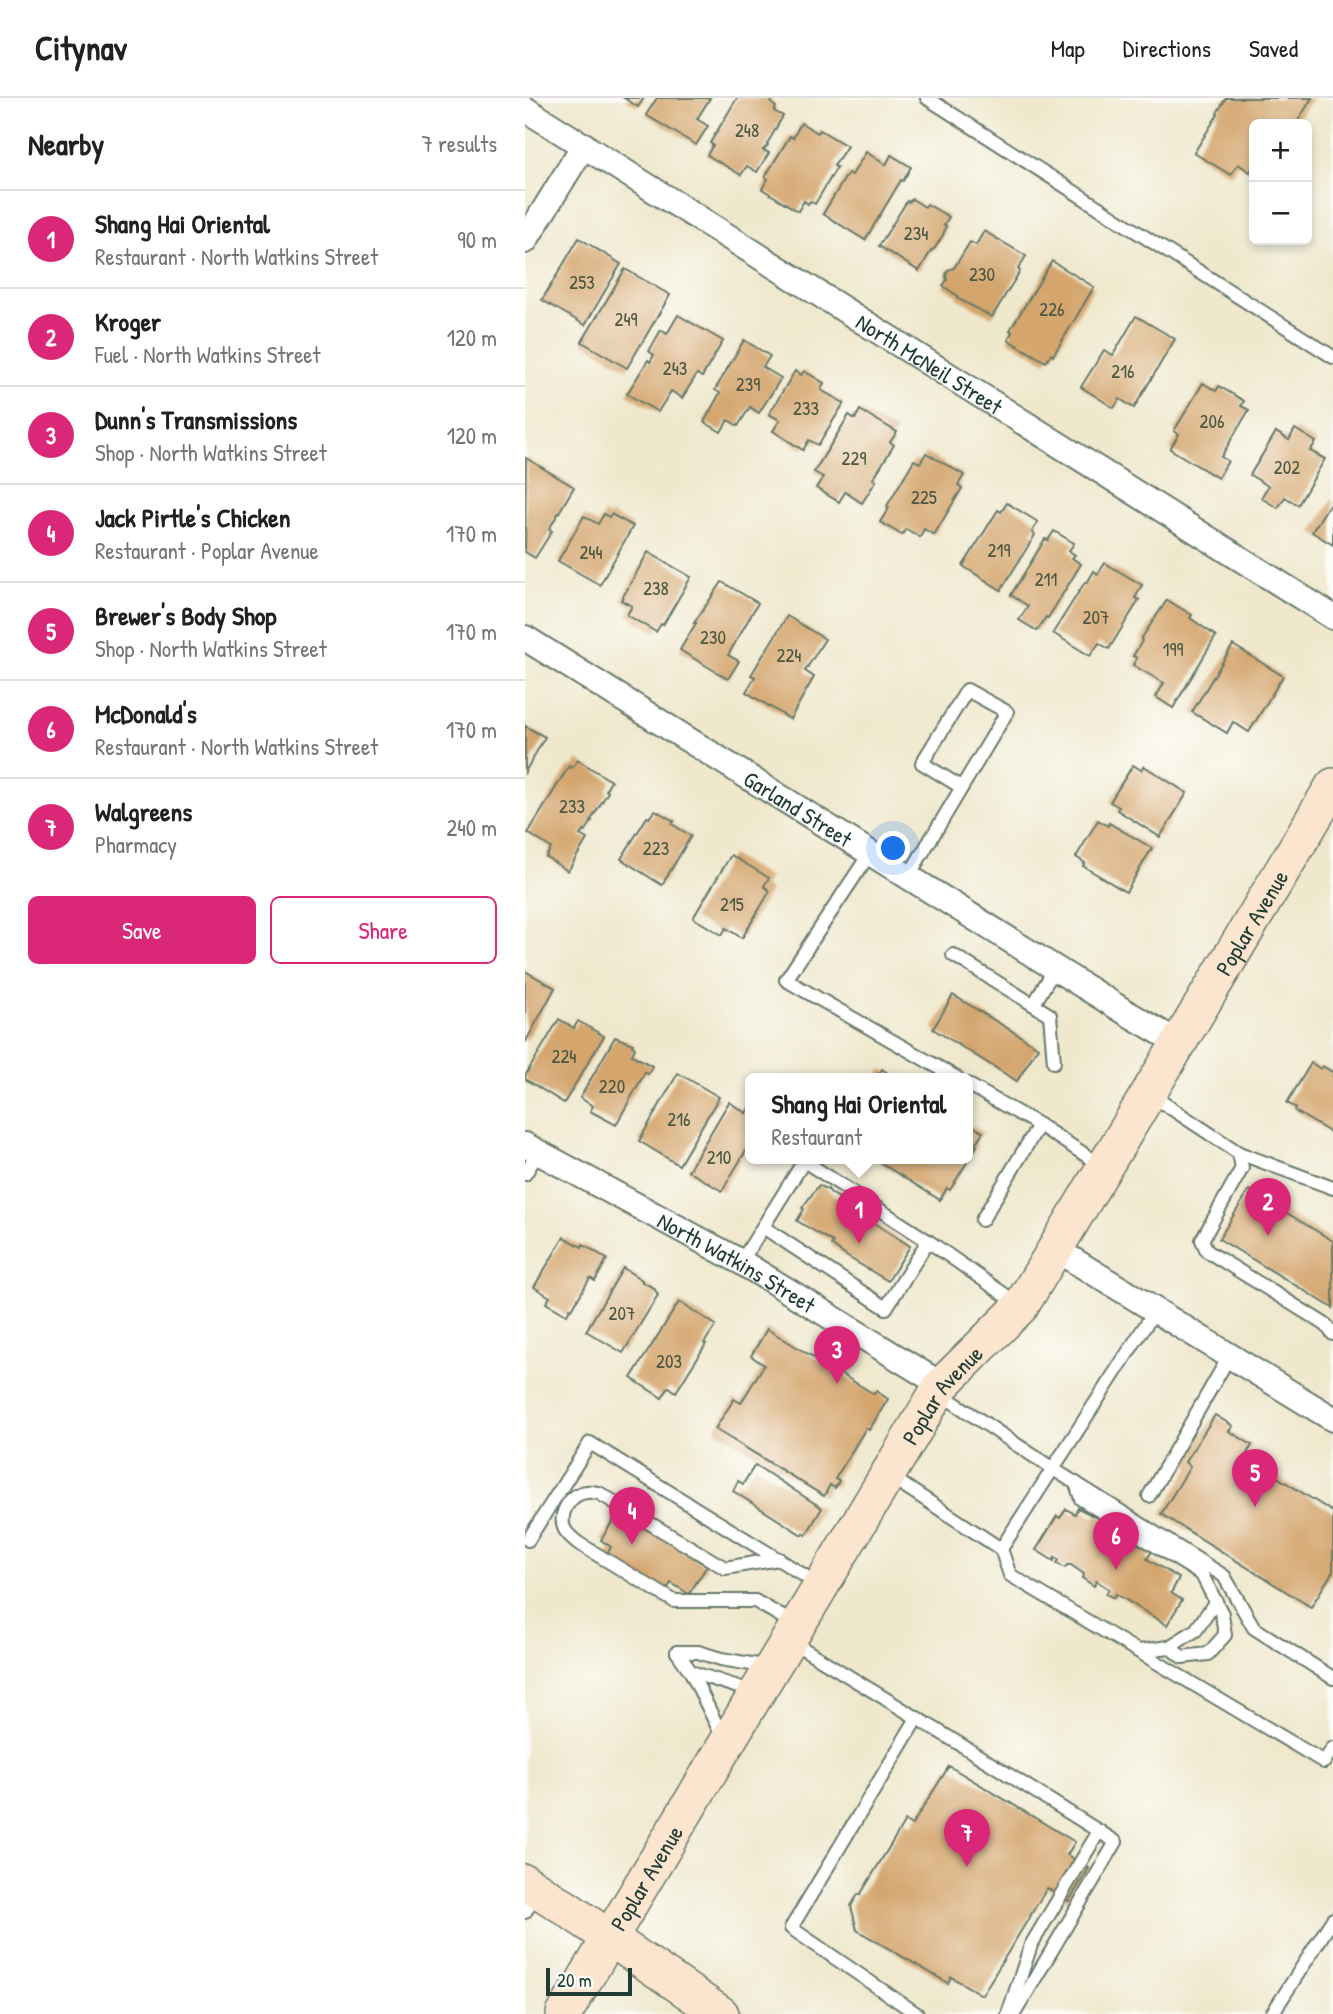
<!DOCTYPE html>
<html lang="en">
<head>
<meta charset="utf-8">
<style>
  :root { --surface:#fff; --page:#f6f6f6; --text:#202124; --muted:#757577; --line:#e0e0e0; --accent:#db2777 }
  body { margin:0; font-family:"Patrick Hand",sans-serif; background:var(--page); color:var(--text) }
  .controls { position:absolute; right:21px; top:21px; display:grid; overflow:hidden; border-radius:10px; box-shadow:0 4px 10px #0003 }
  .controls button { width:63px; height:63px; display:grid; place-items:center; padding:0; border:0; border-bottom:2px solid var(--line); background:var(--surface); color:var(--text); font:35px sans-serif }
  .scale { position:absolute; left:21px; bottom:18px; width:86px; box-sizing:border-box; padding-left:7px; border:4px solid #1f3d34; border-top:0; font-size:19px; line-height:24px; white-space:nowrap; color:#1f3d34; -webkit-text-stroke:5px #fdfcf7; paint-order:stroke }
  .you { position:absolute; left:369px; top:751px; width:24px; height:24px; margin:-18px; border:5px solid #fff; border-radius:50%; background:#1a73e8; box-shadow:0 0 0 10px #1a73e833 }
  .badge { display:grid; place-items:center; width:46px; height:46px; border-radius:50%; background:var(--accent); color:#fff; font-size:23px; font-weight:700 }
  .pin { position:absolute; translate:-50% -58px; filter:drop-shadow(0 2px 4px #0008) }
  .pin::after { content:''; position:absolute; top:37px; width:24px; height:21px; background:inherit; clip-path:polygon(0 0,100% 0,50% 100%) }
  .popup { position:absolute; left:220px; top:975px; width:228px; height:91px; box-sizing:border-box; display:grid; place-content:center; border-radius:10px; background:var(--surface); filter:drop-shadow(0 2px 5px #0005); font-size:23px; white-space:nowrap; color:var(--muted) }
  .popup b { font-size:26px; color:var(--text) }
  .popup::after { content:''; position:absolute; left:50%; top:100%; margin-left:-14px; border:14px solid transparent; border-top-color:var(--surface) }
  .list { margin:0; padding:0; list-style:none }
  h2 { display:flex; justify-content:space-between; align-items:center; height:91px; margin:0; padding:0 28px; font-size:30px }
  h2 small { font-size:23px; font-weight:400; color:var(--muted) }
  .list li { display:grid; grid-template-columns:46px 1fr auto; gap:21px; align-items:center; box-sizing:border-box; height:98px; padding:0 28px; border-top:2px solid var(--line) }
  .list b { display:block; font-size:26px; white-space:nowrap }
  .list p { margin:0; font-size:23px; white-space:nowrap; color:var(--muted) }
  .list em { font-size:23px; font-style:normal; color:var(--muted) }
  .actions { display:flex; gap:14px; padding:21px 28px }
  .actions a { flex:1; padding:16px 0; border:2px solid var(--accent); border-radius:10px; text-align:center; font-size:24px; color:var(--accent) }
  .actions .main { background:var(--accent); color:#fff }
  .map { position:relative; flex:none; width:808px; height:1916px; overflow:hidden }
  header { display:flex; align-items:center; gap:42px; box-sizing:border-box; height:98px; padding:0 35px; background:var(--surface); border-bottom:2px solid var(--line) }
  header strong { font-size:33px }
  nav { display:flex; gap:38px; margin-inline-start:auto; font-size:24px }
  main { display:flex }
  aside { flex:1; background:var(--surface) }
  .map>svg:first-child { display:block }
  .building { fill:#d4a56d }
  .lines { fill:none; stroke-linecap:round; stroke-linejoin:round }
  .service-casing { stroke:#68796a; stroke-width:16 }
  .minor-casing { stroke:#68796a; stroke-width:28 }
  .secondary-casing { stroke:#68796a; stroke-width:38 }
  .service { stroke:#fff; stroke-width:12 }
  .minor { stroke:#fff; stroke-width:24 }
  .secondary { stroke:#fbe5cf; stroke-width:35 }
  .labels { text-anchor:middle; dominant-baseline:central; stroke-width:5; stroke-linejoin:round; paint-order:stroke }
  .number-label { font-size:19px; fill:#4c5742 }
  .street-label { font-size:23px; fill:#1f3d34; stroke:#fdfcf7 }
</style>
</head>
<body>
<header>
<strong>Citynav</strong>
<nav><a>Map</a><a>Directions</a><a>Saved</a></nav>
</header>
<main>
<aside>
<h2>Nearby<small>7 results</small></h2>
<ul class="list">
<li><span class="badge">1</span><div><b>Shang Hai Oriental</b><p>Restaurant · North Watkins Street</p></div><em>90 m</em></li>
<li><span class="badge">2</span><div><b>Kroger</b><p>Fuel · North Watkins Street</p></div><em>120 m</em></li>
<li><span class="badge">3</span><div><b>Dunn's Transmissions</b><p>Shop · North Watkins Street</p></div><em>120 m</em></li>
<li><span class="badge">4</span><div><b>Jack Pirtle's Chicken</b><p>Restaurant · Poplar Avenue</p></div><em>170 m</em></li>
<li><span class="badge">5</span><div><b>Brewer's Body Shop</b><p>Shop · North Watkins Street</p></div><em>170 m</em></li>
<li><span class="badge">6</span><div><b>McDonald's</b><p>Restaurant · North Watkins Street</p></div><em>170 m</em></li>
<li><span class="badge">7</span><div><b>Walgreens</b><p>Pharmacy</p></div><em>240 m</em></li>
</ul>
<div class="actions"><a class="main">Save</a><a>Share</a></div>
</aside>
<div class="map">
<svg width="808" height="1916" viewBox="0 0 808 1916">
  <rect width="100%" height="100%" fill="#fdfcf7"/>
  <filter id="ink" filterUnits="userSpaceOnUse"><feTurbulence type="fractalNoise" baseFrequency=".0143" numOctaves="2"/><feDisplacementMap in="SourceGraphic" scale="14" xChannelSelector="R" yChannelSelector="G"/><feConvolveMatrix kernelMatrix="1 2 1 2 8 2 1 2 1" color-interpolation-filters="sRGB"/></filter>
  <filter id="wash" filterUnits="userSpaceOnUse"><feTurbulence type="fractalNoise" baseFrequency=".00686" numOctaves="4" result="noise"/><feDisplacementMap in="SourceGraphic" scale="28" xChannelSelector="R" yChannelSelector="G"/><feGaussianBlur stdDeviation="1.57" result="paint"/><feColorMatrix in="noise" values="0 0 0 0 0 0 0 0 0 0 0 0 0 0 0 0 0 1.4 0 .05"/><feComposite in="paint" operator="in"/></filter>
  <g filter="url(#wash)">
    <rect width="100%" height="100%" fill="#efe8cd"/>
    <g id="blocks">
      <g class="building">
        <polygon points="99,0 119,0 113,9"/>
        <polygon points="132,0 185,0 172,21 183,28 171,47 121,17"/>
        <polygon points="212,0 245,0 244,1 247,3 246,5 251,9 249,13 258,18 242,46 243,47 238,52 244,55 232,74 222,68 216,77 182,57 188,47 185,45"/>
        <polygon points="701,0 787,0 771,26 763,25 762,26 729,26 729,67 725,74 713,66 706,77 669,55 693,16 692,15"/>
        <polygon points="276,25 293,35 295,32 322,48 309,68 312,69 290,106 285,103 283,106 279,103 273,113 237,91 243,81 240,79 265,38 268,40"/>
        <polygon points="341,54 361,67 366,57 386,69 378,83 376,82 340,142 298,116 323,75 327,77"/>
        <polygon points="387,101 400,109 402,106 424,119 419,127 421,128 418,137 410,150 406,153 394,173 354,148 382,103 384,104"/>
        <polygon points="459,133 501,158 493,171 495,173 467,219 432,200 433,198 418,188 422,182 421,177 423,172 429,170 445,144 451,147"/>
        <polygon points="54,140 96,166 60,227 17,202"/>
        <polygon points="527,163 569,189 528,258 526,256 521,264 483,242 487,234 485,232"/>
        <polygon points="100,171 145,197 102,270 57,244"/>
        <polygon points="153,217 198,243 177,279 172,276 157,300 146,293 133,314 102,296 123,262 125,264 129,257 124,253 136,232 142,236"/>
        <polygon points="611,218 650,241 609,310 595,301 589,310 556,289 579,252 588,257"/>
        <polygon points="219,242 245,258 238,269 256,280 234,315 225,309 213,328 203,322 196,334 179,324 195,295 190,292"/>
        <polygon points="270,273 276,277 279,273 299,285 296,292 319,305 293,347 284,342 278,352 248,333 255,322 244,316"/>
        <polygon points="678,285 691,293 694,288 719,303 716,308 724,312 696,359 703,363 693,380 645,351 654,336 649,333"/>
        <polygon points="335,312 372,334 365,344 369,347 348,381 351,383 337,405 320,394 314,404 291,390 298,379 289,374 324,317 330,321"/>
        <polygon points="770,331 791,344 785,353 800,361 773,407 760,399 753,410 736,400 743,388 725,377 751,334 764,342"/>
        <polygon points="401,355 439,377 433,387 437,390 409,437 399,431 395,439 381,431 377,437 355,424 364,410 362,408 389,362 395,365"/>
        <polygon points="1,360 49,389 24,431 27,433 10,460 0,454"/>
        <polygon points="808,400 808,447 787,434"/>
        <polygon points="482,405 513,424 507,434 510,437 476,492 438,468 473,412 476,414"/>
        <polygon points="79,416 84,419 86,416 108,428 75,487 33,463 59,418 73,426"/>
        <polygon points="529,433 549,445 544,453 550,457 547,460 556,466 523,520 521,519 512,533 494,522 503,508 486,497 520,441 523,442"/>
        <polygon points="123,454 166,479 138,527 136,526 131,534 102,517 107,508 96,502"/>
        <polygon points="580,465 617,487 610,500 614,502 584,551 574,545 565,558 528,535 560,484 562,485 569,473 573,476"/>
        <polygon points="197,484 233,505 203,557 214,563 203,581 155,552 171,525 169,525"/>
        <polygon points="642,502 667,517 665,520 691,538 648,610 631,599 639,585 608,567 612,560 608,558 617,543 616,541"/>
        <polygon points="262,518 300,541 280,573 289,579 265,621 221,594 230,579 226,577"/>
        <polygon points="708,547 758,578 724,634 708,624 702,635 667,614"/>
        <polygon points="0,628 20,639 0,674"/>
        <polygon points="53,662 86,683 81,692 83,694 66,722 67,723 60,734 59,733 55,737 62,741 43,773 21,759 26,750 3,735 44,668 47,670"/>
        <polygon points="608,667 616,672 619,668 662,695 635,739 592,712 594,709 585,704"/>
        <polygon points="130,712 149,723 147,726 166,738 137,787 96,761 122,719 124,720"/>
        <polygon points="573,722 583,728 584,725 627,750 601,794 558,768 560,765 551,759"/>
        <polygon points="206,757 244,780 239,788 245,793 217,840 201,830 197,837 168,820"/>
        <polygon points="0,873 30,890 0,945"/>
        <polygon points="428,897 513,949 492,983 408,931"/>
        <polygon points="34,921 49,930 53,923 79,938 39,1005 0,981 0,978"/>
        <polygon points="90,939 108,946 107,948 110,950 107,957 127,968 123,976 120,974 91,1027 65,1013 68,1008 55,1000"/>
        <polygon points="786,965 796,971 797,968 808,974 808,1036 770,1013 771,1010 762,1005"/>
        <polygon points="357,971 370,980 352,980"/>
        <polygon points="153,975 194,999 154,1067 114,1043"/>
        <polygon points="204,1004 221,1015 226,1007 226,1044 197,1093 163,1073"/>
        <polygon points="442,1025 458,1034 450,1046 452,1048 425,1092 422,1090 415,1102 348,1060 442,1060"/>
        <polygon points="294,1087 303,1092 303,1091 306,1095 347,1120 346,1123 385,1148 363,1183 321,1158 306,1147 308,1144 272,1123 279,1111 277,1110"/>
        <polygon points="724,1092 808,1143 808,1210 694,1141"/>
        <polygon points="39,1139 57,1149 58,1146 82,1161 70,1183 65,1180 47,1211 45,1210 42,1217 21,1205 25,1199 9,1189"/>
        <polygon points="98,1170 117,1182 117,1184 129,1190 133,1197 98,1255 61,1233"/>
        <polygon points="154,1204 191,1227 179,1245 181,1246 151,1294 144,1289 137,1300 106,1280"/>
        <polygon points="242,1231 349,1296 351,1293 363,1301 344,1332 341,1330 310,1381 314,1383 310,1390 305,1387 299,1398 190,1331 209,1301 216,1305 239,1267 226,1258"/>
        <polygon points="690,1317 708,1328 704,1333 727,1347 720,1359 808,1414 808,1473 786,1509 636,1416 665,1369 660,1364"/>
        <polygon points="230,1367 297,1410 281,1437 278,1435 277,1437 208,1393 213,1383 218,1386"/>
        <polygon points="553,1410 570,1419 572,1415 583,1422 580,1426 619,1449 621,1445 629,1450 622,1461 654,1480 646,1495 657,1502 642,1527 591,1496 589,1500 581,1496 584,1491 571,1483 569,1488 557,1480 559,1476 546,1467 542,1467 540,1470 532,1465 534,1462 530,1459 529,1463 511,1452 532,1418 535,1420 541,1411 550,1416"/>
        <polygon points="94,1413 182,1468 164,1496 146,1485 140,1495 80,1459 86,1449 76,1442"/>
        <polygon points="424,1668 550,1744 542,1757 564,1770 544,1803 522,1790 457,1897 426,1879 423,1885 332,1832 326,1808 333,1796 335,1797 380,1723 387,1727"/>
      </g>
    </g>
  </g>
  <g filter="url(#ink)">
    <use href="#blocks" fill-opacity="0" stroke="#68796a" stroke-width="2"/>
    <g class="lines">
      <defs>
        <g id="service">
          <polyline points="402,0 808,259"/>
          <polyline points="345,755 261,882 432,980"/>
          <polyline points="383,779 482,614 442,592 397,665 436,689"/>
          <polyline points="428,857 525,917 529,964"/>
          <polyline points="509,906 530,870"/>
          <polyline points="442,986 514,1027 576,1067"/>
          <polyline points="626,997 714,1055 717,1070 677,1142 682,1153 801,1227 808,1236"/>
          <polyline points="714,1055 808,1090"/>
          <polyline points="0,1076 13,1055"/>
          <polyline points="457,1122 514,1027"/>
          <polyline points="238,1129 361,1210 403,1143"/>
          <polyline points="216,1164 279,1063 403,1143 493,1206"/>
          <polyline points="413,1294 528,1371 699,1478 729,1530 808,1580"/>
          <polyline points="363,1377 476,1451 631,1211"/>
          <polyline points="551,1385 556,1401 677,1477 697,1516 700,1537 683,1556 657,1559 644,1549"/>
          <polyline points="624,1398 705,1257"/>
          <polyline points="3,1442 65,1345 293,1486"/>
          <polyline points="476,1451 485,1477 799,1664 808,1650"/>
          <path d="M254 1461 200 1470 74 1395C70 1395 66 1393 62 1394 45 1395 32 1417 40 1432 43 1437 48 1441 53 1445L149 1503H230L271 1527"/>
          <polyline points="264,1542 433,1645 591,1744 489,1916"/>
          <polyline points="614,1553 644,1549 671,1532 691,1503"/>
          <polyline points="152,1554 166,1574 198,1640"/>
          <polyline points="152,1554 173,1554 196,1561 244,1569"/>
          <polyline points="166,1574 229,1594"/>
          <polyline points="0,1814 13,1794"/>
          <polyline points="392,1916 266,1830 392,1620"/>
          <polyline points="483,1916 506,1847 574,1733"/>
          <polyline points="747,1916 808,1821"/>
        </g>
        <g id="minor">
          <path id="s1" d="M0 11 808 519"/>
          <polyline points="0,143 59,47"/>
          <path id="s2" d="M0 540 602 915 654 945"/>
          <path id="s3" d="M0 1047 216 1164 417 1287"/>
          <polyline points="530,1151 808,1321"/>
        </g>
        <g id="secondary">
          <polyline points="0,1784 41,1810 196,1916"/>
          <path id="s4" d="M39 1916 413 1293 417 1287 496 1208 808 688"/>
        </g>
      </defs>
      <use href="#service" class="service-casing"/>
      <use href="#minor" class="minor-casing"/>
      <use href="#secondary" class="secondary-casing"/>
      <use href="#service" class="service"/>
      <use href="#minor" class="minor"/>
      <use href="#secondary" class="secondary"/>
    </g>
  </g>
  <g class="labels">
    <g class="number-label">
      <text x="222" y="32">248</text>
      <text x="391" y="135">234</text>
      <text x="457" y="176">230</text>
      <text x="57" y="184">253</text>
      <text x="527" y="211">226</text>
      <text x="101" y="221">249</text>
      <text x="150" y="270">243</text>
      <text x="598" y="273">216</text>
      <text x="223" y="286">239</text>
      <text x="281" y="310">233</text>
      <text x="687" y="323">206</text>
      <text x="329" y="360">229</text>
      <text x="762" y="369">202</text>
      <text x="399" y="399">225</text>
      <text x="474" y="452">219</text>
      <text x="66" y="454">244</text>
      <text x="521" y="481">211</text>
      <text x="131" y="490">238</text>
      <text x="571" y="519">207</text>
      <text x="188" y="539">230</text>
      <text x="648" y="551">199</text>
      <text x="264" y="557">224</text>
      <text x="47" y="708">233</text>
      <text x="131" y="750">223</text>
      <text x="207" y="806">215</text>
      <text x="39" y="958">224</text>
      <text x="87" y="988">220</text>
      <text x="154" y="1021">216</text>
      <text x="194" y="1059">210</text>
      <text x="97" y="1215">207</text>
      <text x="144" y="1263">203</text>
    </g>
    <g class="street-label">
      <text stroke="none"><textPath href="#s1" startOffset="478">North McNeil Street</textPath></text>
      <text stroke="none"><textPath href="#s2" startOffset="322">Garland Street</textPath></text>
      <text stroke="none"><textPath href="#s4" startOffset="1293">Poplar Avenue</textPath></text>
      <text stroke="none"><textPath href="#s3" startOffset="242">North Watkins Street</textPath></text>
      <text stroke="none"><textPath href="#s4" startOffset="726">Poplar Avenue</textPath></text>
      <text stroke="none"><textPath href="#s4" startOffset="159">Poplar Avenue</textPath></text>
    </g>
  </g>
</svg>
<div class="controls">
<button>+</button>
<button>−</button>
</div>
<div class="scale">20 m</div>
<div class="you"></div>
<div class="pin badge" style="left:334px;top:1146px">1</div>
<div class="popup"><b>Shang Hai Oriental</b>Restaurant</div>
<div class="pin badge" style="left:743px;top:1138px">2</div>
<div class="pin badge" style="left:312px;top:1286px">3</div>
<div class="pin badge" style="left:107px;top:1447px">4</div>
<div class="pin badge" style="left:730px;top:1409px">5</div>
<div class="pin badge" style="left:591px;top:1472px">6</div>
<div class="pin badge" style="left:442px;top:1769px">7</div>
</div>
</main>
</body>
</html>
